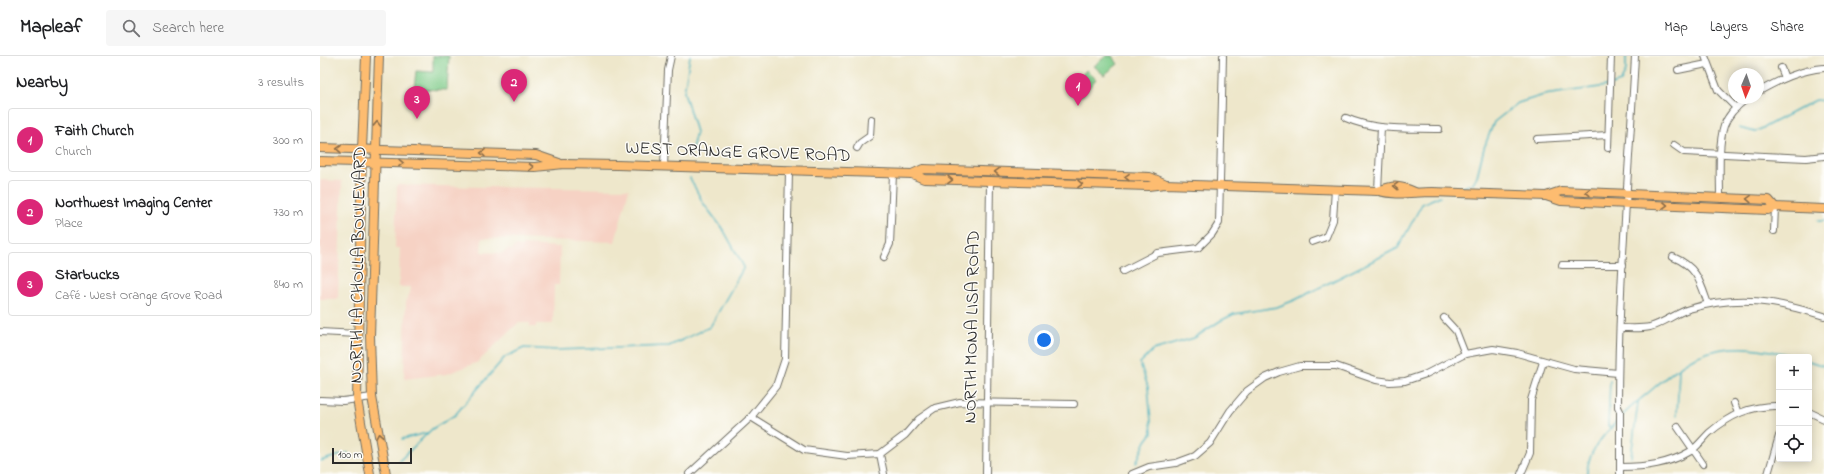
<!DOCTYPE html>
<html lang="en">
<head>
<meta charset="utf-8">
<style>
  :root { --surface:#fff; --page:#f6f6f6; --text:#202124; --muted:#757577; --line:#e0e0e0; --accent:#db2777 }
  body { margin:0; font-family:"Indie Flower",sans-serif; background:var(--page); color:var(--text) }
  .controls { position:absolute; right:12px; bottom:12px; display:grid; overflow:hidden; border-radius:4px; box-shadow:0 2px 10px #0003 }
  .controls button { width:36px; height:36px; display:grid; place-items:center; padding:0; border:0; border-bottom:1px solid var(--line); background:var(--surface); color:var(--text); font:20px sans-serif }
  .compass { position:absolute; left:1408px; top:12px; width:36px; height:36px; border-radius:50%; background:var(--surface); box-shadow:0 2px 10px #0003; rotate:182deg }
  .scale { position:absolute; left:12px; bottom:10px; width:80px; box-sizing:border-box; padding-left:4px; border:2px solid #2b2b2b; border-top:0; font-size:11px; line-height:14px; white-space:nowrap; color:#2b2b2b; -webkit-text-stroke:3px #fdfcf7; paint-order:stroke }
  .you { position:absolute; left:724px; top:284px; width:14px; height:14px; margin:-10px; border:3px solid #fff; border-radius:50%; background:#1a73e8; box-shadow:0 0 0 6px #1a73e833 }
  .badge { display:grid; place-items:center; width:26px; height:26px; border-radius:50%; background:var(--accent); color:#fff; font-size:13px; font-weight:700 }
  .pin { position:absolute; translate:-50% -33px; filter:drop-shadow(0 1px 2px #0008) }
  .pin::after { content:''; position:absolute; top:21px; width:14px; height:12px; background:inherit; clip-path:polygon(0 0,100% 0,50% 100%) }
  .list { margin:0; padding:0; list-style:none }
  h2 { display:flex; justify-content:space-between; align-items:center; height:52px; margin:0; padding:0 16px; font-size:17px }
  h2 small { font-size:13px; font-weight:400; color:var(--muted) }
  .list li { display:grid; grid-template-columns:26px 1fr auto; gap:12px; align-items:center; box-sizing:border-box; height:64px; margin:0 8px 8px; padding:0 8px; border:1px solid var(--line); border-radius:4px }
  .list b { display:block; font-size:15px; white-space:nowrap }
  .list p { margin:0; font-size:13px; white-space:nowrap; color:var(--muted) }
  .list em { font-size:13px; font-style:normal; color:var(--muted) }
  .icon { flex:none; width:22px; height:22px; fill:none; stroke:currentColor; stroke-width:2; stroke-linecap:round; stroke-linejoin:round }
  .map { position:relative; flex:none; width:1504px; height:418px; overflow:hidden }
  header { display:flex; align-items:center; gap:24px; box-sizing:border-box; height:56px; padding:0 20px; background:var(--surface); border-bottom:1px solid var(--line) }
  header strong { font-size:19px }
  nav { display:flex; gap:22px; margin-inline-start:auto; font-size:14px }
  .search { width:280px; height:36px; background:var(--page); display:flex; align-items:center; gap:10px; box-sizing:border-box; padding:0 14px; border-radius:4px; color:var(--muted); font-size:15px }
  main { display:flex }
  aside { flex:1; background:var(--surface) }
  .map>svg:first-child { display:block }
  .built { fill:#f6d2c4 }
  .green { fill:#80cc8b; stroke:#567c5b }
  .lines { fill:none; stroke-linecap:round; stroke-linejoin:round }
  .stream { stroke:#42b0be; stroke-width:1.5 }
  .minor-casing { stroke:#6f6d63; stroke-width:8 }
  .major-casing { stroke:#6f6d63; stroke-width:10 }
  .minor { stroke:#fff; stroke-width:6 }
  .major { stroke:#fdbc6f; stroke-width:8 }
  .oneway { stroke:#8a6c4a }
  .labels { text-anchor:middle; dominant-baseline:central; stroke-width:3; stroke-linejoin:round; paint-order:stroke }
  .street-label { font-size:18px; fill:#2b2b2b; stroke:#fdfcf7 }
</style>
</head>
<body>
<header>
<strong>Mapleaf</strong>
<div class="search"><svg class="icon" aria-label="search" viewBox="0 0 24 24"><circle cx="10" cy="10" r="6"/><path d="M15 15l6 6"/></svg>Search here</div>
<nav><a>Map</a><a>Layers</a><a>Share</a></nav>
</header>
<main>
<aside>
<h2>Nearby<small>3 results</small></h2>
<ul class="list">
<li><span class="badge">1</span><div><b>Faith Church</b><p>Church</p></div><em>300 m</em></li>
<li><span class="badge">2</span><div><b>Northwest Imaging Center</b><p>Place</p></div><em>730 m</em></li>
<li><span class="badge">3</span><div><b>Starbucks</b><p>Café · West Orange Grove Road</p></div><em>840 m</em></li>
</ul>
</aside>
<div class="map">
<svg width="1504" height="418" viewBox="0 0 1504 418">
  <rect width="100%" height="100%" fill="#fdfcf7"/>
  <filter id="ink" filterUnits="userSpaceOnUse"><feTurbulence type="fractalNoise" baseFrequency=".025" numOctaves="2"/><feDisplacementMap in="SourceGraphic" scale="8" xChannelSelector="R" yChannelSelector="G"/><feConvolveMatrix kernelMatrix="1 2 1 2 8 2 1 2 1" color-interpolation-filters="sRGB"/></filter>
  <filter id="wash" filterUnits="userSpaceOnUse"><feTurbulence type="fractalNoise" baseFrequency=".012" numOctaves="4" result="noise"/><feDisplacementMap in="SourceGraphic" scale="16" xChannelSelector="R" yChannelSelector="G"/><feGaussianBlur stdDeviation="0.9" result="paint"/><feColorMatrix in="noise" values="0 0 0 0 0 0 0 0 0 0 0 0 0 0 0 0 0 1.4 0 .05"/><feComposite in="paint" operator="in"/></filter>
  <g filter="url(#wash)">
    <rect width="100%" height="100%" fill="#eee7cb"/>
    <g class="built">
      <polygon points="0,124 22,125 18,243 0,243"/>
      <polygon points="77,129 163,131 309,133 295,186 162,182 161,196 181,197 190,193 191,195 193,194 194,190 202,191 202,189 240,191 239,229 234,229 233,268 216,268 216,271 210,271 210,267 198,267 158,306 127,318 84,323 86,244 90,237 91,231 79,231 80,192 75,192"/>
    </g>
    <g class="green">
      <polygon points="113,0 129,0 127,34 94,33 96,15 113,16"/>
      <polygon points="786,0 792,0 798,8 784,19 774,10"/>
      <polygon points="766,14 776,23 761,41 751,32"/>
    </g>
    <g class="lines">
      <g class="stream">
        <polyline points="370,0 364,36 376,76 371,97"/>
        <polyline points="1291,29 1301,26 1306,14 1306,0"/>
        <polyline points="1419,72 1435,76 1496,44 1504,45"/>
        <polyline points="1137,134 1153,127 1157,120 1164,92 1174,66 1198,47 1224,39 1287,30"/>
        <polyline points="1498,165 1504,165"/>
        <polyline points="1489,305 1504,310"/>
        <polyline points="1290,324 1288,370 1291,372"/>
        <polyline points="1357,359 1359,312"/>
        <path d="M1302 360C1312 349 1325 340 1336 330 1348 320 1362 307 1376 301 1410 286 1443 292 1478 301"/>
        <polyline points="82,383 107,377"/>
        <polyline points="1311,401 1318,346"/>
        <polyline points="0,405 28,397"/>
        <polyline points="79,405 112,373 135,359 185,301 204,292 235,294 349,290 390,271 424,211 403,173 383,147 370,122"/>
        <polyline points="816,407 826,385 832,377 828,331 820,307 833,294 874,282 900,265 914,258 957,251 975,244 1078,192 1102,148 1120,140"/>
        <path d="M1267 418C1267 396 1283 380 1298 364"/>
      </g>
    </g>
  </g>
  <g filter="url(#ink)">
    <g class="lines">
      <defs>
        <g id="minor">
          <polyline points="1385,0 1398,34 1416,52"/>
          <polyline points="1461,12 1465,22"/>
          <polyline points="1358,14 1387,8"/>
          <path d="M1438 36C1459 24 1480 14 1504 12"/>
          <path d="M1026 62C1055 75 1088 72 1119 73"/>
          <polyline points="1217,83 1288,79"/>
          <polyline points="1354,89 1364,96 1486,102 1504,100"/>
          <polyline points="537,92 540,87 550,80 551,63"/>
          <polyline points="1288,92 1291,0"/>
          <polyline points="344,110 348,14 351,0"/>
          <polyline points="1058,135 1061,71"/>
          <path d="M1400 141C1400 121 1398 88 1404 70 1408 58 1418 49 1428 42"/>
          <polyline points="1454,175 1455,151"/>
          <polyline points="992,186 1006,181 1013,164 1015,133"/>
          <polyline points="564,201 570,188 573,118"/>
          <path d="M1353 201C1377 211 1380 225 1388 248"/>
          <polyline points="1242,209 1303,209"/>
          <polyline points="803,215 838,197 878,192 892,178 899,167 903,0"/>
          <polyline points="1124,262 1136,275 1145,298"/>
          <path d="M1300 272C1310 272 1321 273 1330 271 1344 267 1356 257 1369 253 1419 238 1456 245 1504 260"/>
          <polyline points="0,276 38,278"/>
          <polyline points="0,344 23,345 52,341"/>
          <polyline points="1414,347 1418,357"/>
          <polyline points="1489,356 1504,363"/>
          <polyline points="431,361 484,394 527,400 560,398 585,379 599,363 615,352 640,346 754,348"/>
          <polyline points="1357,370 1383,408"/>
          <polyline points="560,398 564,418"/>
          <path d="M1300 411C1326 411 1349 408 1371 395 1378 390 1383 383 1389 377 1410 359 1431 349 1459 350"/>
          <polyline points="369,418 431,361 456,330 465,303 469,115"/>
          <polyline points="666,418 670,125"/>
          <polyline points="812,418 829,411 856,407 875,400 890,387 910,355 927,335 945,322 959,316 980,310 1016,310 1056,324 1070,326 1085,325 1106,318 1145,298 1173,293 1197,297 1254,313 1298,317"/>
          <polyline points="1201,418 1210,397 1211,344 1223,306"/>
          <path d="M1300 418V355L1298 351C1298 234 1309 117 1315 0"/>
          <polyline points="1448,418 1459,380"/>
        </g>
        <g id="major">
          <polyline points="46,0 42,93 37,343 50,418"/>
          <polyline points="59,0 50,280 52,341 66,418"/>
          <polyline points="0,92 216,99 239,107"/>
          <path d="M0 105 215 111 244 108 297 109 592 118 604 123 828 130 845 128 1058 135C1077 140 1093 136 1112 136 1150 137 1188 139 1226 140L1241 145 1448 154 1455 151 1504 153"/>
          <polyline points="592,118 603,113 830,121 844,127"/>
          <path d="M1058 135C1073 129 1080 129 1095 136"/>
          <polyline points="1226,140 1241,135 1449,144 1455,151"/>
        </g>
      </defs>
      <use href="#minor" class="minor-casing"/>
      <use href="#major" class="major-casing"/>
      <use href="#minor" class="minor"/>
      <use href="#major" class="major"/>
    </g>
    <defs><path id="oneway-chevron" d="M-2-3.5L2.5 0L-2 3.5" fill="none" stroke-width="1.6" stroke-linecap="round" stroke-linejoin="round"/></defs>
    <g class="oneway">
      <use href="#oneway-chevron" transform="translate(57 68) rotate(-88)"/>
      <use href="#oneway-chevron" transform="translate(19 93) rotate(-178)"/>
      <use href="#oneway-chevron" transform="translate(163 97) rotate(-178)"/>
      <use href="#oneway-chevron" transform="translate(81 107) rotate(1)"/>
      <use href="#oneway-chevron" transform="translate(211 111)"/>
      <use href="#oneway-chevron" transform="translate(677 116) rotate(-178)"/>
      <use href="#oneway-chevron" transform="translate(807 121) rotate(-178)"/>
      <use href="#oneway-chevron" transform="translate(630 124) rotate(2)"/>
      <use href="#oneway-chevron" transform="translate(760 128) rotate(1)"/>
      <use href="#oneway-chevron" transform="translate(1076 130) rotate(-178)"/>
      <use href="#oneway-chevron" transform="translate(1268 136) rotate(-178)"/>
      <use href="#oneway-chevron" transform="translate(1429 143) rotate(-177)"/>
      <use href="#oneway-chevron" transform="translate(1345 149) rotate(3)"/>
      <use href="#oneway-chevron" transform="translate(59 380) rotate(-100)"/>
    </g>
  </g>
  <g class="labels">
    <g class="street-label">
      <text transform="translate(418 97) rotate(2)">WEST ORANGE GROVE ROAD</text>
      <text transform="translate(39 209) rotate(-89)">NORTH LA CHOLLA BOULEVARD</text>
      <text transform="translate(653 271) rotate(-89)">NORTH MONA LISA ROAD</text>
    </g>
  </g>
</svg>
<div class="controls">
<button>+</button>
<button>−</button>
<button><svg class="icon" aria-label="locate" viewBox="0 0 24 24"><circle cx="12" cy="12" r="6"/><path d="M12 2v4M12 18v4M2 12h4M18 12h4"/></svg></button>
</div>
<svg class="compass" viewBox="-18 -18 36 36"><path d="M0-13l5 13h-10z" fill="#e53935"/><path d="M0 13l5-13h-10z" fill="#757577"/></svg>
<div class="scale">100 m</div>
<div class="you"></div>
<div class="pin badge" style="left:758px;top:50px">1</div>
<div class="pin badge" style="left:194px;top:46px">2</div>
<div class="pin badge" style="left:97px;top:63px">3</div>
</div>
</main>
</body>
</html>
